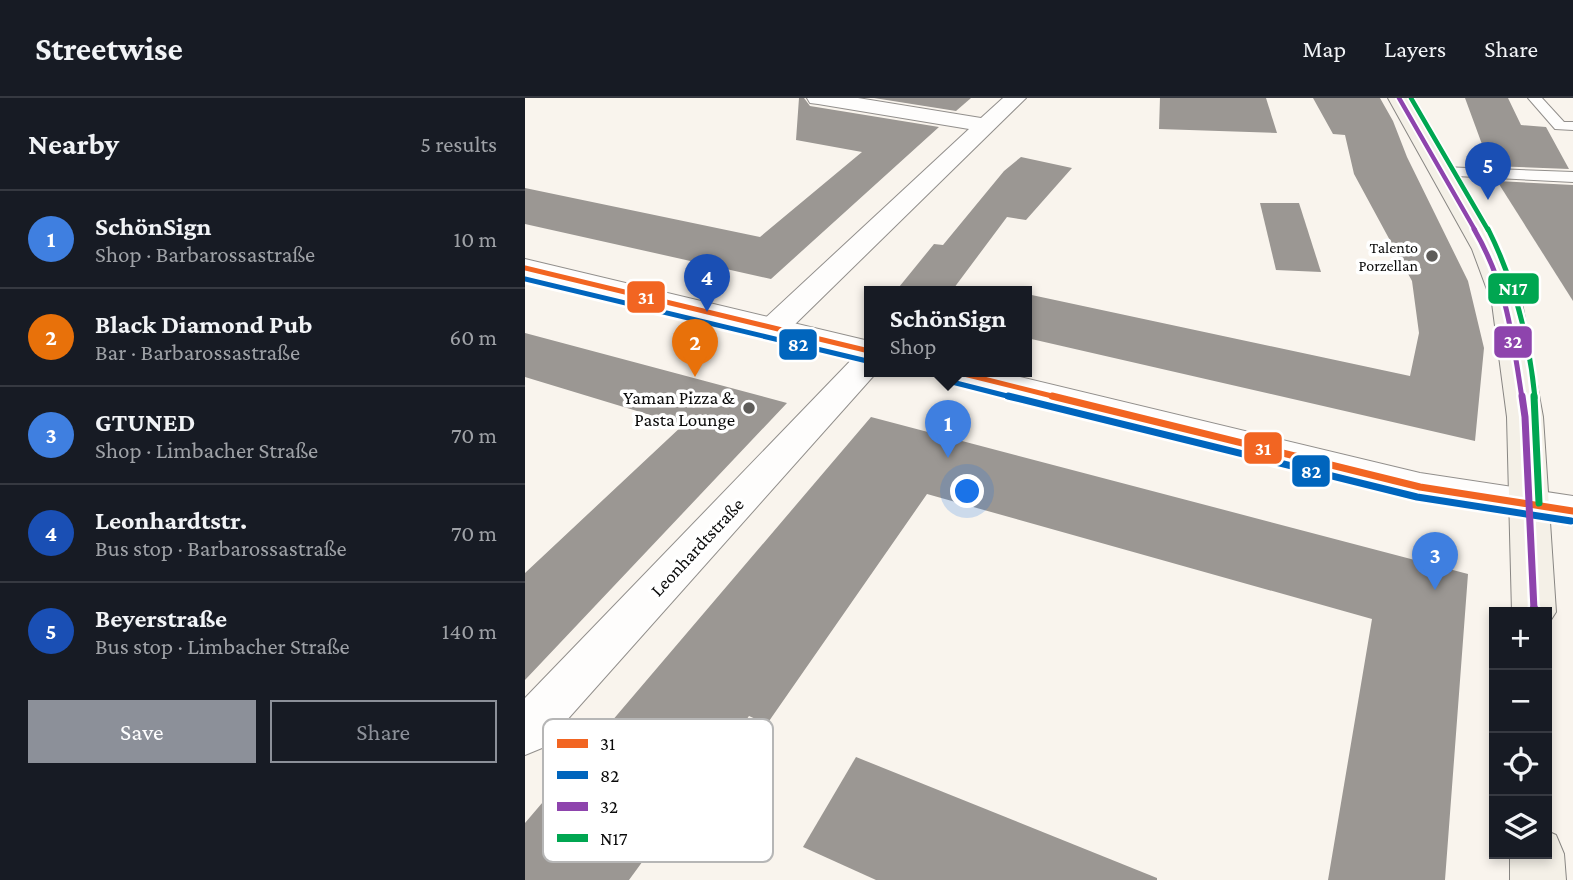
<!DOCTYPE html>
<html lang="en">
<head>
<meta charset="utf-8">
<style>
  :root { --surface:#171b24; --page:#20242c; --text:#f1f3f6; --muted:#9ea1a6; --line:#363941; --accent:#8c9099 }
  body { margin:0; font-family:"Crimson Pro",serif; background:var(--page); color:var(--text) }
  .controls { position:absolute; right:21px; bottom:21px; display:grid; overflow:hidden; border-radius:0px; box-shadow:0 4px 10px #0003 }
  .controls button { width:63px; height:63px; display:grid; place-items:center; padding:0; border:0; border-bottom:2px solid var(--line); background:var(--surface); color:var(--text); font:35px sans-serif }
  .you { position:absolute; left:443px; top:394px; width:24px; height:24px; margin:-18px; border:5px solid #fff; border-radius:50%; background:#1a73e8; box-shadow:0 0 0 10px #1a73e833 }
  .badge { display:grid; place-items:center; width:46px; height:46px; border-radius:50%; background:var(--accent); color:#fff; font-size:23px; font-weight:700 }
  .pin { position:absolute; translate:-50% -58px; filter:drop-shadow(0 2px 4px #0008) }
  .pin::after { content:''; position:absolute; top:37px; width:24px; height:21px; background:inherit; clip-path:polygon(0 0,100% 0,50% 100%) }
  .popup { position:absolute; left:339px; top:188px; width:168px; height:91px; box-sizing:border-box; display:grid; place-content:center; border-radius:0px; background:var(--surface); filter:drop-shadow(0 2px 5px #0005); font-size:23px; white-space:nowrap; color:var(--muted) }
  .popup b { font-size:26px; color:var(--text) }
  .popup::after { content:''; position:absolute; left:50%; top:100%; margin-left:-14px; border:14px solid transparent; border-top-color:var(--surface) }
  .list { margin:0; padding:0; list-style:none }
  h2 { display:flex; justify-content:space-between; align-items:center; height:91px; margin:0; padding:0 28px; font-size:30px }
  h2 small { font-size:23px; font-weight:400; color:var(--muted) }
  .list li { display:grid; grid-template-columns:46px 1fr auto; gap:21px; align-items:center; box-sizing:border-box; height:98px; padding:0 28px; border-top:2px solid var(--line) }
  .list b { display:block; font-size:26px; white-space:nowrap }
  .list p { margin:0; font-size:23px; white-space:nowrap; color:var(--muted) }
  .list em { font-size:23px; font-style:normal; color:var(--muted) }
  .actions { display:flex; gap:14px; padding:21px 28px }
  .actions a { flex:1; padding:16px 0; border:2px solid var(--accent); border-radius:0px; text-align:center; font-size:24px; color:var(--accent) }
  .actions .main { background:var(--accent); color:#fff }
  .icon { flex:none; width:38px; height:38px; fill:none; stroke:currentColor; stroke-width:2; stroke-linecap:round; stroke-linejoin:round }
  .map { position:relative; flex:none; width:1048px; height:782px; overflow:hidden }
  header { display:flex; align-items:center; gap:42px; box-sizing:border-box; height:98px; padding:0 35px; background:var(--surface); border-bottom:2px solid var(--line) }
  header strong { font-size:33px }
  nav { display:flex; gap:38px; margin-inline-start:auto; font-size:24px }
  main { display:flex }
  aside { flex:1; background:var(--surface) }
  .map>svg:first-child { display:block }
  .building { fill:#9b9793 }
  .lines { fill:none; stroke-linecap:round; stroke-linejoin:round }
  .service-casing { stroke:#928f8c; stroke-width:2 }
  .minor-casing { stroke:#928f8c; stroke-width:2 }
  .tertiary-casing { stroke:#928f8c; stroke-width:2 }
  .secondary-casing { stroke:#888683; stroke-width:2 }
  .service { fill:#fefdfc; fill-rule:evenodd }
  .minor { fill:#fefdfc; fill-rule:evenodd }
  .tertiary { fill:#fefdfc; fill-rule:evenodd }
  .secondary { fill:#f4f0e7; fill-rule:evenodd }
  .bus-1-far1-casing { stroke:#fff; stroke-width:10 }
  .bus-1-casing { stroke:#fff; stroke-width:12 }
  .bus-2-far1-casing { stroke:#fff; stroke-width:10 }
  .bus-2-casing { stroke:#fff; stroke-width:12 }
  .bus-3-far3-casing { stroke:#fff; stroke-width:8 }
  .bus-3-far2-casing { stroke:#fff; stroke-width:10 }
  .bus-3-far1-casing { stroke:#fff; stroke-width:12 }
  .bus-3-casing { stroke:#fff; stroke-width:14 }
  .bus-4-far2-casing { stroke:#fff; stroke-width:8 }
  .bus-4-far1-casing { stroke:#fff; stroke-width:10 }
  .bus-4-casing { stroke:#fff; stroke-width:12 }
  .bus-1-far1 { stroke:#f26522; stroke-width:5 }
  .bus-1 { stroke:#f26522; stroke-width:7 }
  .bus-2-far1 { stroke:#0065bd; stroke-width:5 }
  .bus-2 { stroke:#0065bd; stroke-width:7 }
  .bus-3-far3 { stroke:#8e44ad; stroke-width:4.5 }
  .bus-3-far2 { stroke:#8e44ad; stroke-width:5 }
  .bus-3-far1 { stroke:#8e44ad; stroke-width:7 }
  .bus-3 { stroke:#8e44ad; stroke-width:9 }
  .bus-4-far2 { stroke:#00a651; stroke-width:4.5 }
  .bus-4-far1 { stroke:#00a651; stroke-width:5 }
  .bus-4 { stroke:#00a651; stroke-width:7 }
  .poi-dot { fill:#5e5c59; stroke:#fff; stroke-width:2.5 }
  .labels { text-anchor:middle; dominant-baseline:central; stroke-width:7; stroke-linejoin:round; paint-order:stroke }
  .far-poi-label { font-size:16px; fill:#0a0a0a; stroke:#fff; text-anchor:end }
  .poi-label { font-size:19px; fill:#0a0a0a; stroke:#fff; text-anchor:end }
  .street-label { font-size:19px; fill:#0a0a0a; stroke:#fff }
  .key { fill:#fff; stroke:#b6b6b6; stroke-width:2 }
  .key-label { font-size:19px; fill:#0a0a0a }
  .line-badge { stroke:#fff; stroke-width:2.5 }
  .badge-label { font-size:19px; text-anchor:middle; font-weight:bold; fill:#fff }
</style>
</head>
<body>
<header>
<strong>Streetwise</strong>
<nav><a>Map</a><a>Layers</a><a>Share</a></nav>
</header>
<main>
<aside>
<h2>Nearby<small>5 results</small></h2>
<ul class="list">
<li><span class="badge" style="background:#3f7fe0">1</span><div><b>SchönSign</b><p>Shop · Barbarossastraße</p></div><em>10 m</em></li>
<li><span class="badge" style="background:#e8710a">2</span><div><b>Black Diamond Pub</b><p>Bar · Barbarossastraße</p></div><em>60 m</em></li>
<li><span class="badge" style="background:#3f7fe0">3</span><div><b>GTUNED</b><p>Shop · Limbacher Straße</p></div><em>70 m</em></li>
<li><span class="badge" style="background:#1a4fb4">4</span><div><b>Leonhardtstr.</b><p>Bus stop · Barbarossastraße</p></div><em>70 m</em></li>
<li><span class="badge" style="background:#1a4fb4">5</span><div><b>Beyerstraße</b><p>Bus stop · Limbacher Straße</p></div><em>140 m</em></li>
</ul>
<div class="actions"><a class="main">Save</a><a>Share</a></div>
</aside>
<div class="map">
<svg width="1048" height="782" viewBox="0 0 1048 782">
  <rect width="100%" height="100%" fill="#f9f4ed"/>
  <g class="building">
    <polygon points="274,0 279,0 285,8 414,29 246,181 0,126 0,90 235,139 337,54 271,42"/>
    <polygon points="349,0 446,0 431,13"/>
    <polygon points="635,0 741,0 752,35 634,31"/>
    <polygon points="788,0 855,0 868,23 882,59 943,183 959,250 950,343 502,240 502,196 885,278 894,235 887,183 829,76 820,37 808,36"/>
    <polygon points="940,0 983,0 996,27 1021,29 1044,71 965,68"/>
    <polygon points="496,59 547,70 501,122 482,119 426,194 370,194 409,146 418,147 479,73"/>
    <polygon points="972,83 1048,87 1048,203"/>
    <polygon points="735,105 774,105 796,174 751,172"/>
    <polygon points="0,235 262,305 0,582 0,475 158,327 0,279"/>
    <polygon points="346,319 943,476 920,782 803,782 847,521 402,396 242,626 224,618 104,782 0,782 0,725"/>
    <polygon points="331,659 632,780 632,782 351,782 278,749"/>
  </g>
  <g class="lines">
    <defs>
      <g id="service">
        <polygon points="1003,0 1017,0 1039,24 1048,24 1048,32 1030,31"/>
        <polygon points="917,69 1048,74 1048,84 911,77 909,74 911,71"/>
      </g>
      <g id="minor">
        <polygon points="282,0 333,0 456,20 478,0 501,0 259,237 248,239 237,237 232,230 237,223 444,31 293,6 285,5"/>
        <polygon points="344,253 344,274 352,274 17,650 0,657 0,600 332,256"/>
      </g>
      <g id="tertiary">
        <polygon points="0,161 344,243 344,263 0,179"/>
        <polygon points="413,274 474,274 895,375 1048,398 1048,428 895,403 418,281"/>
      </g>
      <g id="secondary">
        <polygon points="863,0 885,0 975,151 997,205 1018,319 1031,514 1022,528 1022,514 987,514 982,319 967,205 947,151"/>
        <polygon points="1022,733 1031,737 1039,756 1041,782 985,782 985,756 1022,756"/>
      </g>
    </defs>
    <use href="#service" class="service-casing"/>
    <use href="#minor" class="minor-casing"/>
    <use href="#tertiary" class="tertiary-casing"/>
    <use href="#secondary" class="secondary-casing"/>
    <use href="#service" class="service"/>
    <use href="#minor" class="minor"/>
    <use href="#tertiary" class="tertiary"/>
    <use href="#secondary" class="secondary"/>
    <defs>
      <g id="bus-1-far1">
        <polyline points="0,170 344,253"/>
        <polyline points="431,274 535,300"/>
      </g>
      <polyline id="bus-1" points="527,298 895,389 1048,413"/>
      <g id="bus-2-far1">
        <polyline points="0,181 342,263"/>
        <polyline points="427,284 490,300"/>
      </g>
      <polyline id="bus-2" points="483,298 892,399 1046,423"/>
      <polyline id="bus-3-far3" points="874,0 950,132"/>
      <path id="bus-3-far2" d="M949 131C982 188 987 236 997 300"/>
      <polyline id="bus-3-far1" points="997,298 1000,319 1009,512"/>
      <polyline id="bus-3" points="1009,511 1009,514"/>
      <polyline id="bus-4-far2" points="886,0 963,132"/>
      <path id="bus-4-far1" d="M963 131C990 185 1004 239 1010 300"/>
      <polyline id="bus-4" points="1009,298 1014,405"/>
    </defs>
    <use href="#bus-1-far1" class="bus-1-far1-casing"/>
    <use href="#bus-1" class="bus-1-casing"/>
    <use href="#bus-2-far1" class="bus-2-far1-casing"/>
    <use href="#bus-2" class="bus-2-casing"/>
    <use href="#bus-3-far3" class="bus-3-far3-casing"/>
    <use href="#bus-3-far2" class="bus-3-far2-casing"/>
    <use href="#bus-3-far1" class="bus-3-far1-casing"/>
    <use href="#bus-3" class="bus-3-casing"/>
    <use href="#bus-4-far2" class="bus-4-far2-casing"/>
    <use href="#bus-4-far1" class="bus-4-far1-casing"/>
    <use href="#bus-4" class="bus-4-casing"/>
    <use href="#bus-1-far1" class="bus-1-far1"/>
    <use href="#bus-1" class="bus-1"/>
    <use href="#bus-2-far1" class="bus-2-far1"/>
    <use href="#bus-2" class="bus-2"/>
    <use href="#bus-3-far3" class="bus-3-far3"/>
    <use href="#bus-3-far2" class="bus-3-far2"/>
    <use href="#bus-3-far1" class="bus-3-far1"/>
    <use href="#bus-3" class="bus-3"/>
    <use href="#bus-4-far2" class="bus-4-far2"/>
    <use href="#bus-4-far1" class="bus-4-far1"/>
    <use href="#bus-4" class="bus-4"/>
  </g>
  <g class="poi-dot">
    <circle cx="907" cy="158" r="7"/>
    <circle cx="224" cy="310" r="7"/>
  </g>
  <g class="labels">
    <g class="far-poi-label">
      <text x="893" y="149">Talento<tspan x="893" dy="18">Porzellan</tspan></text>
    </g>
    <g class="poi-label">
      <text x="210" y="299">Yaman Pizza &amp;<tspan x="210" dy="22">Pasta Lounge</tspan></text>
    </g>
    <g class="street-label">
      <text transform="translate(172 449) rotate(-47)">Leonhardtstraße</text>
    </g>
  </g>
  <rect x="18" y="621" width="230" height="143" rx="10" class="key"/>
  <rect x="32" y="641" width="31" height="9" fill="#f26522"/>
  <rect x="32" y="673" width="31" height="8" fill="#0065bd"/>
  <rect x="32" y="704" width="31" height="9" fill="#8e44ad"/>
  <rect x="32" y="736" width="31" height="8" fill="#00a651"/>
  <g class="key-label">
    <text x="75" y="652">31</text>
    <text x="75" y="684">82</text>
    <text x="75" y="715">32</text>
    <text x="75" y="747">N17</text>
  </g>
  <g class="line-badge">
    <rect x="962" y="174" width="53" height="33" rx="7" fill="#00a651"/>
    <rect x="101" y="182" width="40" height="34" rx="7" fill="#f26522"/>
    <rect x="968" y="227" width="40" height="34" rx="7" fill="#8e44ad"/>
    <rect x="253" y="230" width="40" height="33" rx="7" fill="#0065bd"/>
    <rect x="718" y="333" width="40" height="34" rx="7" fill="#f26522"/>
    <rect x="766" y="356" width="40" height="34" rx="7" fill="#0065bd"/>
  </g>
  <g class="badge-label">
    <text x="988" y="197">N17</text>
    <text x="121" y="206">31</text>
    <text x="988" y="250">32</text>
    <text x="273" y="253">82</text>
    <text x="738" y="357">31</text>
    <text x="786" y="380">82</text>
  </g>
</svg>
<div class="controls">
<button>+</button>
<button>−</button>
<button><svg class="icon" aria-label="locate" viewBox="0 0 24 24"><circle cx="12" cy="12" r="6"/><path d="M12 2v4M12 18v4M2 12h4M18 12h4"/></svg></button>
<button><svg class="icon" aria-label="layers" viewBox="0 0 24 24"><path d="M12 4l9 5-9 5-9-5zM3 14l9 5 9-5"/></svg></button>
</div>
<div class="you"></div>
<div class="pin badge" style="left:423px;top:360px;background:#3f7fe0">1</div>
<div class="popup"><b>SchönSign</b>Shop</div>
<div class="pin badge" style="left:170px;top:279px;background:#e8710a">2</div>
<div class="pin badge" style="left:910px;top:492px;background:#3f7fe0">3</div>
<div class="pin badge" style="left:182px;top:214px;background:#1a4fb4">4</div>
<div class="pin badge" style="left:963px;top:102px;background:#1a4fb4">5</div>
</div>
</main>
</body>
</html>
